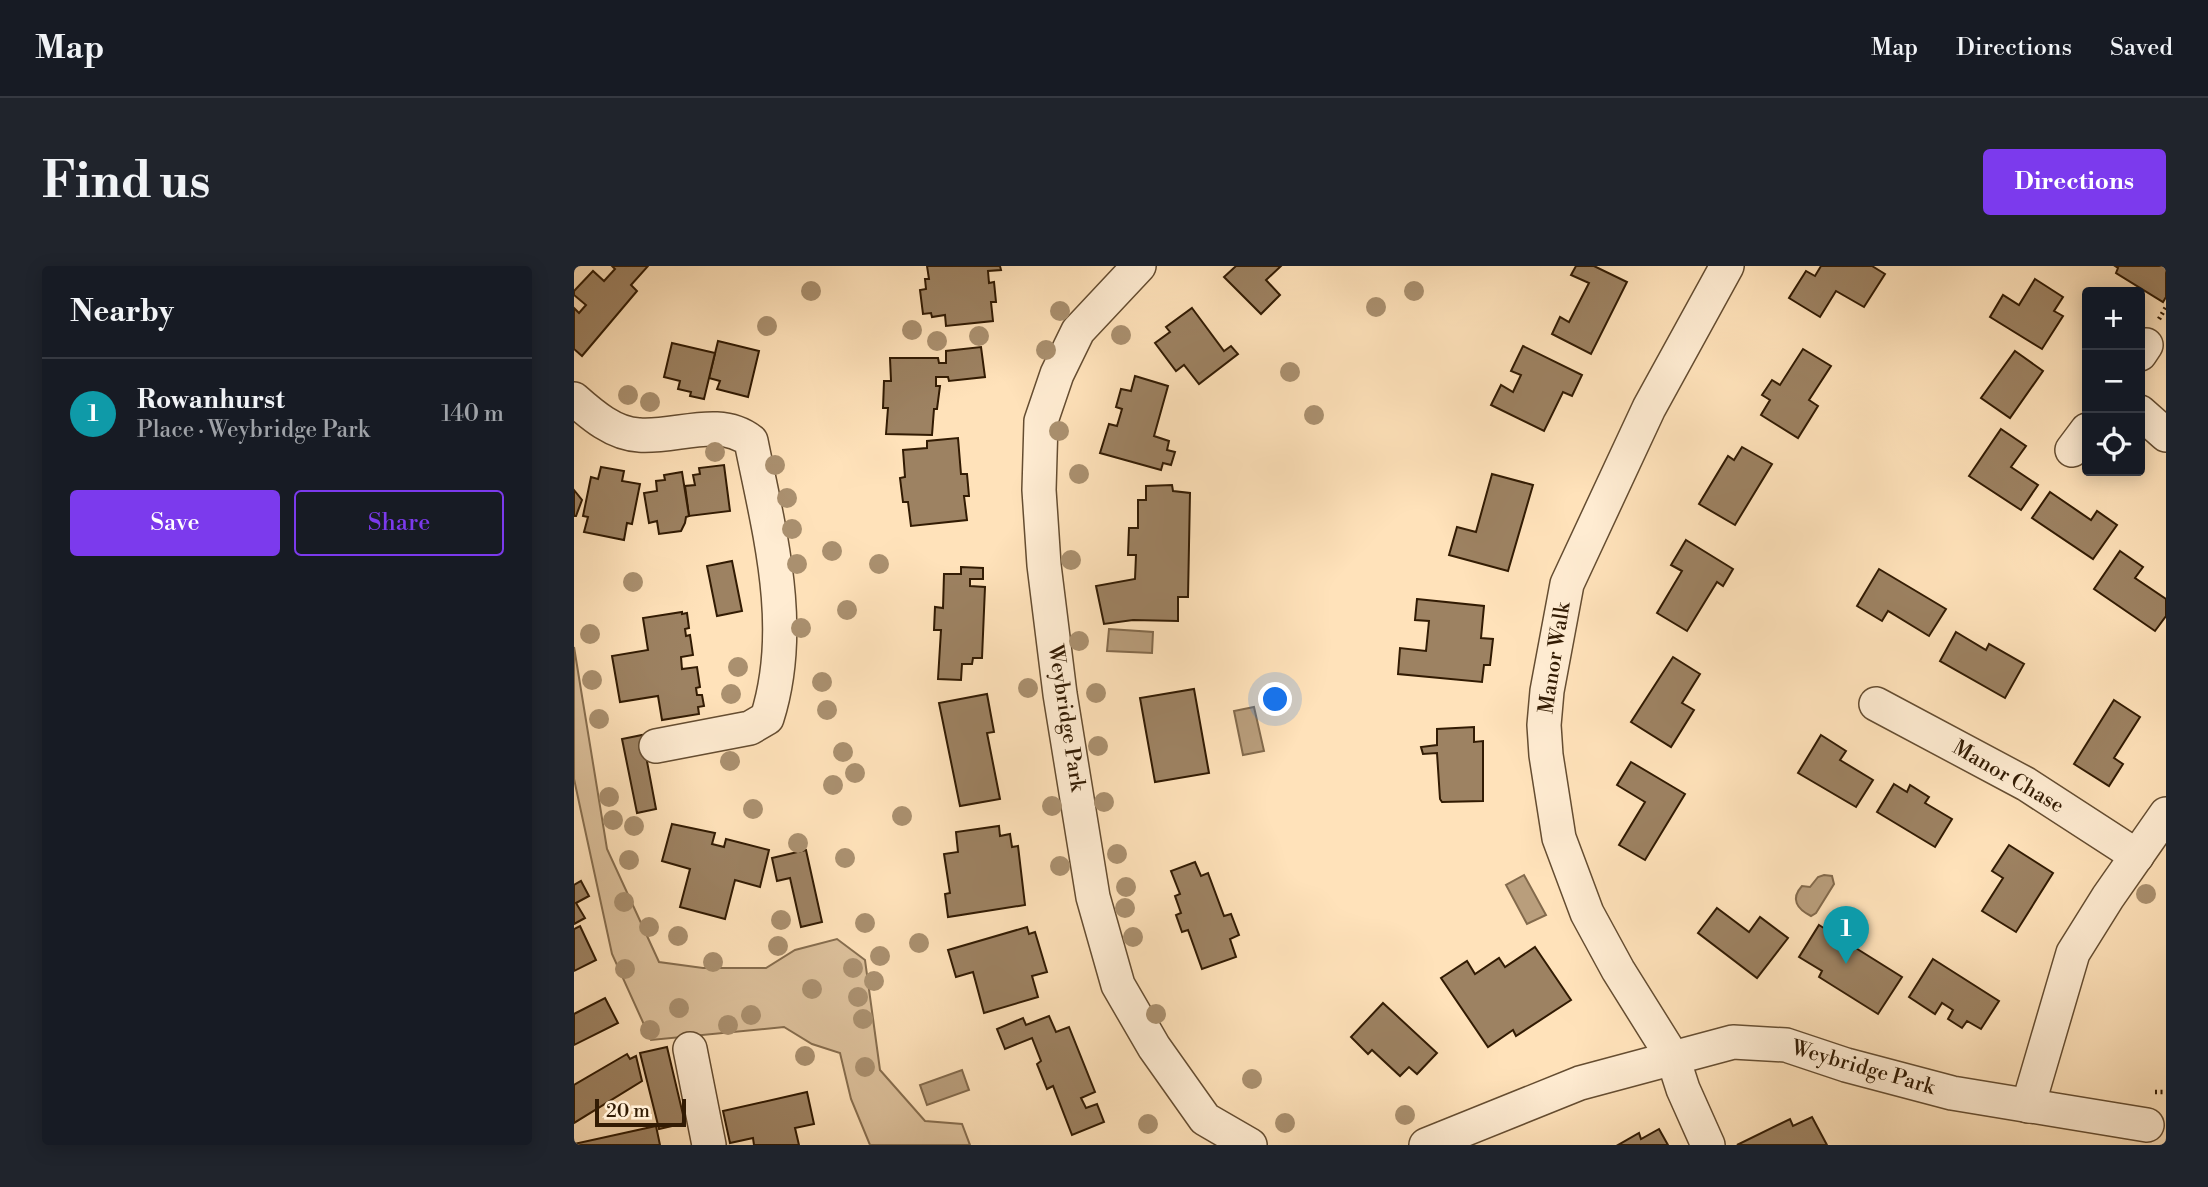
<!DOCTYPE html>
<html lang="en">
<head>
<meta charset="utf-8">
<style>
  :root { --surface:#171b24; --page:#20242c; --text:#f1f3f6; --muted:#9ea1a6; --line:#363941; --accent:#7c3aed }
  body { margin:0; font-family:"Libre Bodoni",serif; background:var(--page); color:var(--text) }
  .controls { position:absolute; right:21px; top:21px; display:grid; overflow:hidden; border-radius:7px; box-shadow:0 4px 18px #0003 }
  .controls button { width:63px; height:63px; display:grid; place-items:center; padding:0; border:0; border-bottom:2px solid var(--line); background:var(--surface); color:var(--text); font:35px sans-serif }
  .scale { position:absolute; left:21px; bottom:18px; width:91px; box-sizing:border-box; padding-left:7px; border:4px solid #321b03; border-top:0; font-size:19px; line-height:24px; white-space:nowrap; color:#321b03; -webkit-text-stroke:5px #ffecd2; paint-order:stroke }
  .you { position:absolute; left:702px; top:434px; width:24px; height:24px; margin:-18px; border:5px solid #fff; border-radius:50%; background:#1a73e8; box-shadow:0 0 0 10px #1a73e833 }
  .badge { display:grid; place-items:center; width:46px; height:46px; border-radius:50%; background:var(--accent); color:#fff; font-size:23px; font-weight:700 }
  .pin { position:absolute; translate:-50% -58px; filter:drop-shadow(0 2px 4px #0008) }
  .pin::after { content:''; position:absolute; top:37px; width:24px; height:21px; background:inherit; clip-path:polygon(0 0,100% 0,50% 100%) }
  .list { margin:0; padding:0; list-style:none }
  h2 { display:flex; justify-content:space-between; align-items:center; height:91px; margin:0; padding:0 28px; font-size:30px }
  h2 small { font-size:23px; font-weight:400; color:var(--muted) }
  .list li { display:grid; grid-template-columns:46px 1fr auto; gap:21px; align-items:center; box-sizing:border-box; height:112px; padding:0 28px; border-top:2px solid var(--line) }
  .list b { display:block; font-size:26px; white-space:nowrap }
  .list p { margin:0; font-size:23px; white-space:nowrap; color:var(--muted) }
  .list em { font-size:23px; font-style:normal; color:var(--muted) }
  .actions { display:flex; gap:14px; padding:21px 28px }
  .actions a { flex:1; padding:16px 0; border:2px solid var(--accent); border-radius:7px; text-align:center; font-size:24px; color:var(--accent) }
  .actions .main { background:var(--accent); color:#fff }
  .icon { flex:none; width:38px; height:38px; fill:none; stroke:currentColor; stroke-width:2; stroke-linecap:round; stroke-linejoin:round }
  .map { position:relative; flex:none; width:1592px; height:879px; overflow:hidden; border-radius:7px }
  header { display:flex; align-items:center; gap:42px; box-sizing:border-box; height:98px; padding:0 35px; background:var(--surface); border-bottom:2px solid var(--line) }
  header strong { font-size:33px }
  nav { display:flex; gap:38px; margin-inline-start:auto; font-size:24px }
  .intro { display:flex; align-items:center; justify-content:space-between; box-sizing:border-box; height:168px; padding:0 42px }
  h1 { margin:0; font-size:49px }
  .button { padding:18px 32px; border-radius:7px; background:var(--accent); color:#fff; font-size:24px; font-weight:700 }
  main { display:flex; gap:42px; padding:0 42px }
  aside { flex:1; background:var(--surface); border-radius:7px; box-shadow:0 4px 18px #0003 }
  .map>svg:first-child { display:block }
  .green { fill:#dcc09b; stroke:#876e4f; stroke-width:2 }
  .water { fill:#b99e7c; stroke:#836a4c; stroke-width:2 }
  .building { fill:#9d8262; stroke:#321b03; stroke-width:2 }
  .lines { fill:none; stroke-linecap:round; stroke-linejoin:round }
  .street-casing { stroke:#654d31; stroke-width:36 }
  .path { stroke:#321b03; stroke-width:4.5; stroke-dasharray:2 3.5; stroke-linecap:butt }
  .street { stroke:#ffecd2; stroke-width:33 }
  .tree { fill:#aa906f }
  .labels { text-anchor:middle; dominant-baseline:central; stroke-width:5; stroke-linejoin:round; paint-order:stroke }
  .street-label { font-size:21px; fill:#321b03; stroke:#ffecd2 }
</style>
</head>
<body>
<header>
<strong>Map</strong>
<nav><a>Map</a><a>Directions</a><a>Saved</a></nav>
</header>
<div class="intro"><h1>Find us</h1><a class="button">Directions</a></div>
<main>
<aside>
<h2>Nearby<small></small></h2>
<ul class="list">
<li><span class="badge" style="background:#0f9aa8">1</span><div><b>Rowanhurst</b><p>Place · Weybridge Park</p></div><em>140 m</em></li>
</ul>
<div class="actions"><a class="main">Save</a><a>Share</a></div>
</aside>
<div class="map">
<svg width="1592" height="879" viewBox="0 0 1592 879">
  <rect width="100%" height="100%" fill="#ffe2ba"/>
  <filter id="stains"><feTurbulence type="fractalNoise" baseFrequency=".00286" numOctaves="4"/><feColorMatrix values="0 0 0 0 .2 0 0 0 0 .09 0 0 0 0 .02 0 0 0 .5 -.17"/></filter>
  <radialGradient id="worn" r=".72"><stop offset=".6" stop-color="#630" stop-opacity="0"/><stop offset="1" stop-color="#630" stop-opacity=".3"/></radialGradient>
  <polygon class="green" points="0,381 33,583 85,696 129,702 192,702 221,684 263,673 291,694 306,804 351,855 388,858 396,879 296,879 277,833 266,787 238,778 210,761 77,774 38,688 0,513"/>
  <g class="water">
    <polygon points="535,363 579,366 578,387 533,385"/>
    <polygon points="680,441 690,485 669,489 660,445"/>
    <polygon points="950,609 972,649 953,658 932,619"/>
    <path d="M1250 609 1258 610 1260 618 1242 647 1237 650C1223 643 1216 633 1228 620L1236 621 1244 611Z"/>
    <polygon points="388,804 395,824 353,839 346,819"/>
  </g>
  <g class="building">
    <polygon points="38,0 74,0 57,19 63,25 8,90 0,83 0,42 5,47 12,39 0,29 0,25 19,5 30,15 41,3"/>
    <polygon points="353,0 426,0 427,4 414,5 415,17 420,16 422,36 417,36 419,55 372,60 371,49 358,51 357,47 349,48 346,24 352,23 351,13 355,13"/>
    <polygon points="662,0 707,0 692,14 706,29 687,48 650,11"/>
    <polygon points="1002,0 1020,0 1053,16 1017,88 978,68 986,51 995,56 1015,17 997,9"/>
    <polygon points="1247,0 1298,0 1311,8 1290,41 1262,25 1246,51 1215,32 1232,5 1241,10"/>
    <polygon points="1541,0 1592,0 1592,31 1589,36 1542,7 1544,2"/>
    <polygon points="1461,13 1489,31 1480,45 1489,50 1468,83 1416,51 1429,29 1445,39"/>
    <polygon points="618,42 650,85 657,80 664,88 625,118 610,99 602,105 581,77 596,66 592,61"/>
    <polygon points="144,75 185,85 174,131 143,123 146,115 135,112"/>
    <polygon points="98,77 141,87 130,133 116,130 117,126 104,123 106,115 90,111"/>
    <polygon points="949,80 1008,109 998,130 989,126 970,165 917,139 927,119 939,126 947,109 937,105"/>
    <polygon points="407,81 411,111 375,115 374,111 362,111 362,120 366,120 363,143 360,143 358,169 312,168 314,142 309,142 310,115 317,115 316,92 364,92 365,97 372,97 372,85"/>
    <polygon points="1229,83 1257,100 1235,134 1244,140 1224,172 1187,149 1196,134 1188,129 1198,114 1206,119"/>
    <polygon points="1441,85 1469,105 1436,152 1407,132"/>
    <polygon points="561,110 594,120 580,170 595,175 593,184 601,186 597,199 589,197 587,204 526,187 535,158 543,160 548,143 542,141 547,123 557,125"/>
    <polygon points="1427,163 1452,180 1437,201 1464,219 1447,244 1395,210"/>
    <polygon points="384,172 387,208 393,208 395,230 390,230 393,254 337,260 334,236 329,236 326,212 331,211 329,184 353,182 353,175"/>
    <polygon points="1168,181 1198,198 1161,259 1125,238 1154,190 1160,194"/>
    <polygon points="150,199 156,245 115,250 111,220 121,219 119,209 126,208 125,202"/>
    <polygon points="27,201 50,205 48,215 66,218 58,258 53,257 50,274 10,266 14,251 9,250 17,211 24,213"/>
    <polygon points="108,206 115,250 112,251 111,257 107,265 85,268 83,255 75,257 70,227 83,225 82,215 91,214 90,209"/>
    <polygon points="918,208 959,219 934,305 875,289 883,261 902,266"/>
    <polygon points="598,219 599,225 616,227 614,331 604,331 604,355 559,354 530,358 522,320 561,313 562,289 554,289 555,262 564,262 564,234 572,234 572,220"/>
    <polygon points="0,224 8,234 2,250 0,250"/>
    <polygon points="1476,226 1517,254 1523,245 1543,259 1519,293 1458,252"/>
    <polygon points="1112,274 1159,303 1149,320 1143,316 1113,365 1083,347 1108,305 1097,299"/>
    <polygon points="1546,285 1569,301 1561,312 1592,333 1592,350 1581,365 1520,323"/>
    <polygon points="158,295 168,345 143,350 133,300"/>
    <polygon points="387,301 409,302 409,313 396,313 396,320 411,321 408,392 399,392 398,398 388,398 387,414 364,413 367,364 360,364 361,341 369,342 370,308 387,308"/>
    <polygon points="1305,303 1372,343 1355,370 1314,345 1308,355 1283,340"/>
    <polygon points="843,333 910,340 907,372 919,373 916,399 910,399 908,416 824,408 826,382 852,385 855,355 841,354"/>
    <polygon points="108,346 108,348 113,347 115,362 111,363 112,370 116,369 119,389 107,391 108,403 123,401 126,421 122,422 123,429 128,429 130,440 124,441 125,448 88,454 84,430 46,436 38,390 74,384 69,352"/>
    <polygon points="1382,366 1412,384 1415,378 1450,398 1431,432 1366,395"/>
    <polygon points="1099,391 1126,408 1108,437 1120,444 1097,481 1057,456"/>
    <polygon points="620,423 635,507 581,516 566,432"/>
    <polygon points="413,428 420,466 413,467 426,533 386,540 365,437"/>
    <polygon points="1540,434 1566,451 1540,492 1549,498 1535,520 1500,498"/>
    <polygon points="900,461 900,476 909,475 909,535 868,536 866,533 863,487 849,488 847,481 863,479 863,463"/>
    <polygon points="68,469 82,543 63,547 48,473"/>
    <polygon points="1247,469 1272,485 1266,494 1299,514 1282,541 1224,507"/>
    <polygon points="1057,496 1111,528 1071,594 1045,579 1071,536 1043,519"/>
    <polygon points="1320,518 1333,526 1336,519 1355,531 1351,537 1378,553 1361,581 1303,546"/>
    <polygon points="98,558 141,567 138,578 150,581 152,573 195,584 186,621 161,614 151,653 106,641 116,603 88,595"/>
    <polygon points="425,560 426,570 436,568 438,581 444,580 451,639 374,651 371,628 376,627 370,588 384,586 382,566"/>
    <polygon points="1435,579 1479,607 1442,666 1408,645 1429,612 1418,605"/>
    <polygon points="232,584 248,656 227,661 216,612 203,615 198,592"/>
    <polygon points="621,596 627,610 634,607 650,650 657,648 665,669 656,673 662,691 628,703 614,664 608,666 602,649 607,647 601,630 606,628 597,605"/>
    <polygon points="7,615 15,630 2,637 11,652 0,658 0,619"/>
    <polygon points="1143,642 1175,666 1186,651 1214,672 1183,712 1124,667"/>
    <polygon points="1245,659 1328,711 1304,748 1245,711 1248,705 1225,691"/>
    <polygon points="6,660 22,694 0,705 0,663"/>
    <polygon points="453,661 455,668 461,666 473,706 458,710 464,731 410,747 399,706 382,711 374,684"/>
    <polygon points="961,681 997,734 942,770 939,764 914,781 867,712 893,695 901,708 925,692 931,701"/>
    <polygon points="1359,693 1425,735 1407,763 1393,755 1388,762 1374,753 1379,744 1368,737 1361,748 1335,731"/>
    <polygon points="31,732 44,757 0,779 0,748"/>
    <polygon points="809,737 863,787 843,808 835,801 826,810 798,784 794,788 777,771"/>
    <polygon points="475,750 482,766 495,761 521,826 507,832 512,842 523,838 530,856 498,869 479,820 473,823 463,798 467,795 458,772 431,783 423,763 449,752 452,759"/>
    <polygon points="93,781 111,857 85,863 66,787"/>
    <polygon points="53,788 56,793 62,790 68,815 0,857 0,819"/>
    <polygon points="233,826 240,858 221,862 225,879 180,879 179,872 156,877 149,845"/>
    <polygon points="1238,851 1253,879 1163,879 1216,853 1219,860"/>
    <polygon points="82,860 86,879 0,879 0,878"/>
    <polygon points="1085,863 1094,879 1044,879 1065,867 1067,873"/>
  </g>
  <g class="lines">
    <defs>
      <g id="street">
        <polyline points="565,0 504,65 483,108 467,155 465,224 470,299 486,428 519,631 544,719 580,781 631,853 676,879"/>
        <polyline points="1566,88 1572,79"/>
        <path d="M0 133C18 149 40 168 65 169 102 172 145 150 177 175 195 265 222 361 193 452L176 462 82 480"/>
        <polyline points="1566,146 1592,169"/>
        <polyline points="1498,184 1513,164"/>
        <polyline points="1302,438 1452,518 1563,590"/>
        <polyline points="116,783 135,879"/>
        <polyline points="1454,840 1499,687 1534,631 1592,548"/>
        <polyline points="852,879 1006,817 1159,776 1212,779 1272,799 1378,827 1573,859"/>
        <polyline points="1134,879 1109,823 1099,792 1044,704 1013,647 985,572 972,489 970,459 973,425 993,318 1075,142 1153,0"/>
      </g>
    </defs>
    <use href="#street" class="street-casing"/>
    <g class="path">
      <polyline points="1585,53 1592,41"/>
      <polyline points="1581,826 1592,826"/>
    </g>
    <use href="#street" class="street"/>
  </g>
  <g class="tree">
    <circle cx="237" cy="25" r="10"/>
    <circle cx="840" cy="25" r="10"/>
    <circle cx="802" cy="41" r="10"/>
    <circle cx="486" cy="45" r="10"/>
    <circle cx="193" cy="60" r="10"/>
    <circle cx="338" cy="64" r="10"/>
    <circle cx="547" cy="69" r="10"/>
    <circle cx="405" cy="70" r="10"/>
    <circle cx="363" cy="75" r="10"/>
    <circle cx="472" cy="84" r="10"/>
    <circle cx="716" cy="106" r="10"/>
    <circle cx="54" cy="129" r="10"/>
    <circle cx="76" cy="136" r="10"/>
    <circle cx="740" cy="149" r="10"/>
    <circle cx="485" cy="165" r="10"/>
    <circle cx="141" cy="186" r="10"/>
    <circle cx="201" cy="199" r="10"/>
    <circle cx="505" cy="208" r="10"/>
    <circle cx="213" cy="232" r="10"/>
    <circle cx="218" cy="263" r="10"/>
    <circle cx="258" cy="285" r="10"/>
    <circle cx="497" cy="294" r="10"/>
    <circle cx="223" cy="298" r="10"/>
    <circle cx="305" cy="298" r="10"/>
    <circle cx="59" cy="316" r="10"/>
    <circle cx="273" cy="344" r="10"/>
    <circle cx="227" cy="362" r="10"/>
    <circle cx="16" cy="368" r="10"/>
    <circle cx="505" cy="375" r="10"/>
    <circle cx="164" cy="401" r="10"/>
    <circle cx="18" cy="414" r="10"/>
    <circle cx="248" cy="416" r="10"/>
    <circle cx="454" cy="422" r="10"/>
    <circle cx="522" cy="427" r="10"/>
    <circle cx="157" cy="428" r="10"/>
    <circle cx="253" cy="444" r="10"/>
    <circle cx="25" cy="453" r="10"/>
    <circle cx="524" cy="480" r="10"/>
    <circle cx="269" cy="486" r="10"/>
    <circle cx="156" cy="495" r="10"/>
    <circle cx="281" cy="507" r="10"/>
    <circle cx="259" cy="519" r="10"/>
    <circle cx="35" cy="531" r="10"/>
    <circle cx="530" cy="536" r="10"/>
    <circle cx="478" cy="540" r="10"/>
    <circle cx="179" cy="543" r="10"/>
    <circle cx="328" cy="550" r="10"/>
    <circle cx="39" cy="554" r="10"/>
    <circle cx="60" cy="560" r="10"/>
    <circle cx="224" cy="577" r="10"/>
    <circle cx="543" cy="588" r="10"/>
    <circle cx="271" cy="592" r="10"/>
    <circle cx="55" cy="594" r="10"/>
    <circle cx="486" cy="600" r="10"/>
    <circle cx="552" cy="621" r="10"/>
    <circle cx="1572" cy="628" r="10"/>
    <circle cx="50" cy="636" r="10"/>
    <circle cx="551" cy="642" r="10"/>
    <circle cx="207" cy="654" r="10"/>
    <circle cx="291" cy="657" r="10"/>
    <circle cx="75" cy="661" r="10"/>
    <circle cx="104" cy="670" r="10"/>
    <circle cx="559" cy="671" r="10"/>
    <circle cx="345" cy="677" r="10"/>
    <circle cx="204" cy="680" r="10"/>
    <circle cx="306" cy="690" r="10"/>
    <circle cx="139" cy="696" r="10"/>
    <circle cx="279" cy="702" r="10"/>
    <circle cx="51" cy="703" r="10"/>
    <circle cx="300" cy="715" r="10"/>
    <circle cx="238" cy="723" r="10"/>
    <circle cx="284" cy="731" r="10"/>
    <circle cx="105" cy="742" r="10"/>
    <circle cx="582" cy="748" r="10"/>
    <circle cx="177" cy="749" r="10"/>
    <circle cx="289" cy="753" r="10"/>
    <circle cx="154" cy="759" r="10"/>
    <circle cx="76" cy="764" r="10"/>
    <circle cx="231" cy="790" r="10"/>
    <circle cx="291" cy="801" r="10"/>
    <circle cx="678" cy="813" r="10"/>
    <circle cx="831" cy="849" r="10"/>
    <circle cx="711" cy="857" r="10"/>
    <circle cx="574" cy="858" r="10"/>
  </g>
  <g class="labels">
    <g class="street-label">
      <text transform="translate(981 392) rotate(-81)">Manor Walk</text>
      <text transform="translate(492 452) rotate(81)">Weybridge Park</text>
      <text transform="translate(1434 511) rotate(30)">Manor Chase</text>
      <text transform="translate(1289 802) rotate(16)">Weybridge Park</text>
    </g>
  </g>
  <rect width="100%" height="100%" filter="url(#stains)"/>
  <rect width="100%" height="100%" fill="url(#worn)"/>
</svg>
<div class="controls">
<button>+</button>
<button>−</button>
<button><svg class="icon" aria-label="locate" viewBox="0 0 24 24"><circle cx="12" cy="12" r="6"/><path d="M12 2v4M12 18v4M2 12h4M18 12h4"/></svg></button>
</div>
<div class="scale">20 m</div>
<div class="you"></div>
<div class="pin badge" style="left:1272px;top:698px;background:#0f9aa8">1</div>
</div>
</main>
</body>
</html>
